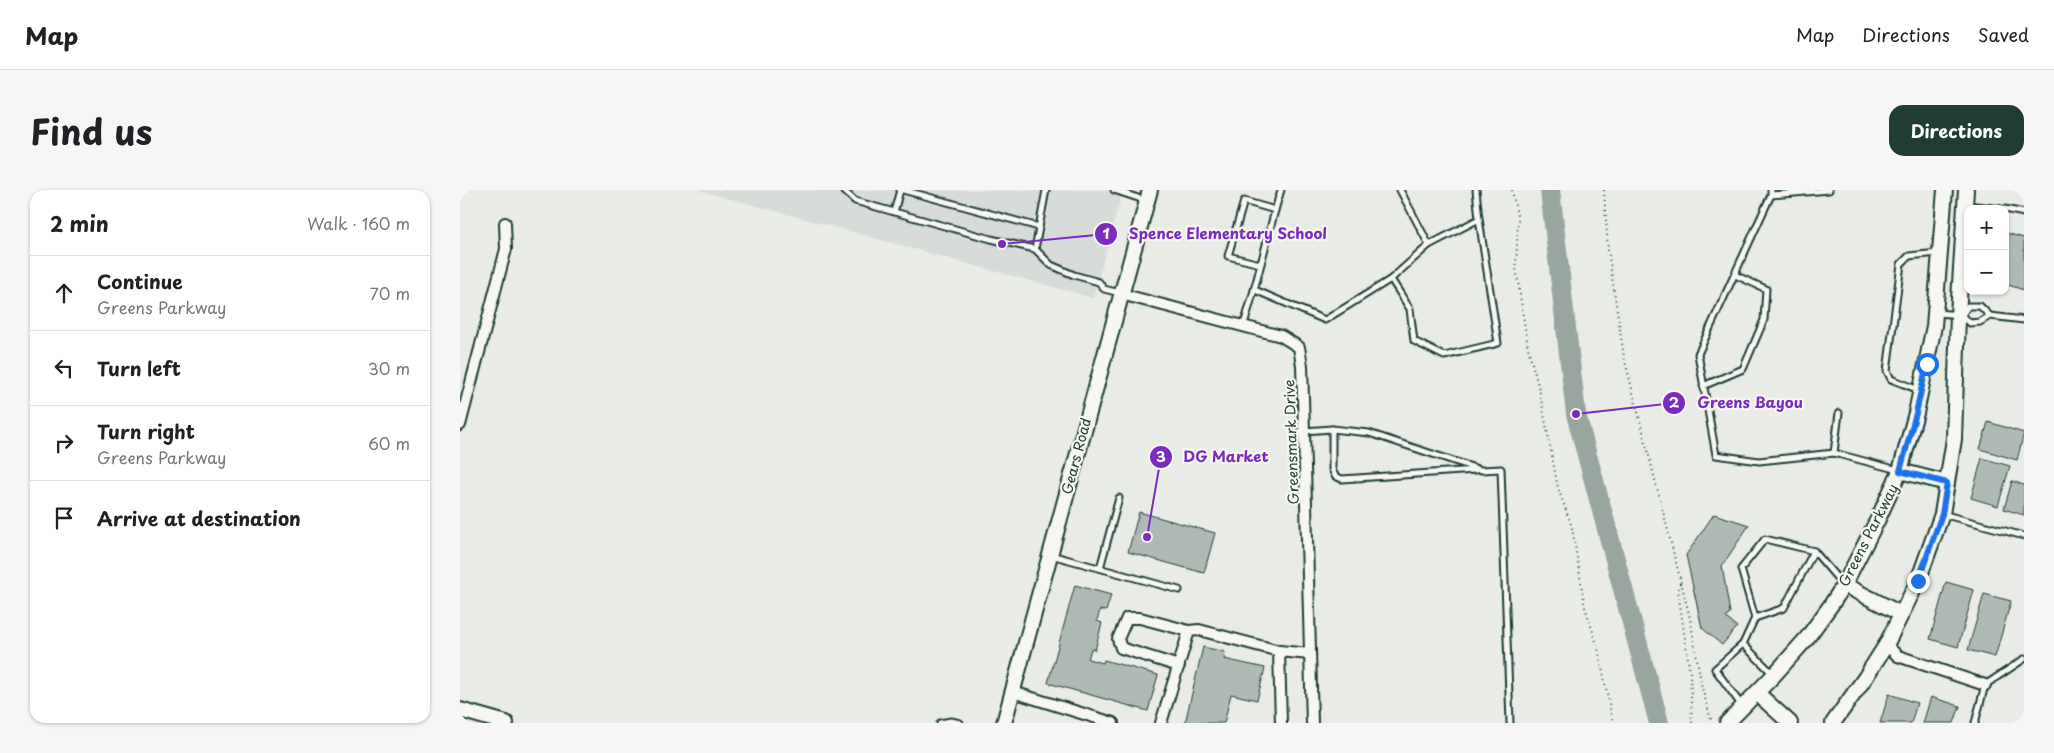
<!DOCTYPE html>
<html lang="en">
<head>
<meta charset="utf-8">
<style>
  :root { --surface:#fff; --page:#f6f6f6; --text:#202124; --muted:#757577; --line:#e0e0e0; --accent:#1f3d34 }
  body { margin:0; font-family:"Playpen Sans",sans-serif; background:var(--page); color:var(--text) }
  .controls { position:absolute; right:15px; top:15px; display:grid; overflow:hidden; border-radius:10px; box-shadow:0 1px 4px #0004 }
  .controls button { width:45px; height:45px; display:grid; place-items:center; padding:0; border:0; border-bottom:1px solid var(--line); background:var(--surface); color:var(--text); font:25px sans-serif }
  .stop { position:absolute; width:15px; height:15px; margin:-11px; border:4px solid #1a73e8; border-radius:50%; background:#fff }
  .stop.end { background:#1a73e8; border-color:#fff; box-shadow:0 1px 5px #0008 }
  .list { margin:0; padding:0; list-style:none }
  h2 { display:flex; justify-content:space-between; align-items:center; height:65px; margin:0; padding:0 20px; font-size:21px }
  h2 small { font-size:16px; font-weight:400; color:var(--muted) }
  .list li { display:grid; grid-template-columns:32px 1fr auto; gap:15px; align-items:center; box-sizing:border-box; height:75px; padding:0 20px; border-top:1px solid var(--line) }
  .list b { display:block; font-size:19px; white-space:nowrap }
  .list p { margin:0; font-size:16px; white-space:nowrap; color:var(--muted) }
  .list em { font-size:16px; font-style:normal; color:var(--muted) }
  .icon { flex:none; width:28px; height:28px; fill:none; stroke:currentColor; stroke-width:2; stroke-linecap:round; stroke-linejoin:round }
  .map { position:relative; flex:none; width:1564px; height:533px; overflow:hidden; border-radius:15px }
  header { display:flex; align-items:center; gap:30px; box-sizing:border-box; height:70px; padding:0 25px; background:var(--surface); border-bottom:1px solid var(--line) }
  header strong { font-size:24px }
  nav { display:flex; gap:28px; margin-inline-start:auto; font-size:18px }
  .intro { display:flex; align-items:center; justify-content:space-between; box-sizing:border-box; height:120px; padding:0 30px }
  h1 { margin:0; font-size:35px }
  .button { padding:12px 22px; border-radius:15px; background:var(--accent); color:#fff; font-size:18px; font-weight:700 }
  main { display:flex; gap:30px; padding:0 30px }
  aside { flex:1; background:var(--surface); border-radius:15px; box-shadow:0 1px 4px #0004 }
  .map>svg:first-child { display:block }
  .built { fill:#d8dcd8 }
  .lines { fill:none; stroke-linecap:round; stroke-linejoin:round }
  .river { stroke:#99a6a0; stroke-width:20 }
  .building { fill:#b0bab5; stroke:#1f3d34 }
  .lane-casing { stroke:#1f3d34; stroke-width:9 }
  .street-casing { stroke:#1f3d34; stroke-width:14 }
  .secondary-casing { stroke:#1f3d34; stroke-width:18 }
  .path { stroke:#1f3d34; stroke-width:2; stroke-dasharray:1 4; stroke-linecap:butt }
  .lane { stroke:#f6f6f2; stroke-width:5 }
  .street { stroke:#f6f6f2; stroke-width:10 }
  .secondary { stroke:#f6f6f2; stroke-width:14 }
  .route { stroke:#1a73e8; stroke-width:6 }
  .labels { text-anchor:middle; dominant-baseline:central; stroke-width:4.5; stroke-linejoin:round; paint-order:stroke }
  .street-label { font-size:14px; fill:#1f3d34; stroke:#f6f6f2 }
  .leader { fill:none; stroke:#7b2cbf; stroke-width:2 }
  .callout-dot { fill:#7b2cbf; stroke:#f6f6f2; stroke-width:2 }
  .mark-label { font-size:15px; text-anchor:middle; font-weight:bold; fill:#fff }
  .callout-label { font-size:15px; text-anchor:middle; font-weight:bold; fill:#7b2cbf; stroke:#f6f6f2; stroke-width:4.5; stroke-linejoin:round; paint-order:stroke }
</style>
</head>
<body>
<header>
<strong>Map</strong>
<nav><a>Map</a><a>Directions</a><a>Saved</a></nav>
</header>
<div class="intro"><h1>Find us</h1><a class="button">Directions</a></div>
<main>
<aside>
<h2>2 min<small>Walk · 160 m</small></h2>
<ul class="list">
<li><svg class="icon" aria-label="ahead" viewBox="0 0 24 24"><path d="M12 20V5M6 11l6-6 6 6"/></svg><div><b>Continue</b><p>Greens Parkway</p></div><em>70 m</em></li>
<li><svg class="icon" aria-label="left" viewBox="0 0 24 24"><path d="M17 20v-9H6M10 6l-5 5 5 5"/></svg><div><b>Turn left</b></div><em>30 m</em></li>
<li><svg class="icon" aria-label="right" viewBox="0 0 24 24"><path d="M7 20v-9h11M14 6l5 5-5 5"/></svg><div><b>Turn right</b><p>Greens Parkway</p></div><em>60 m</em></li>
<li><svg class="icon" aria-label="arrive" viewBox="0 0 24 24"><path d="M6 21V4h12l-3 4 3 4H6"/></svg><div><b>Arrive at destination</b></div></li>
</ul>
</aside>
<div class="map">
<svg width="1564" height="533" viewBox="0 0 1564 533">
  <rect width="100%" height="100%" fill="#e9ebe7"/>
  <filter id="ink" filterUnits="userSpaceOnUse"><feTurbulence type="fractalNoise" baseFrequency=".02" numOctaves="2"/><feDisplacementMap in="SourceGraphic" scale="10" xChannelSelector="R" yChannelSelector="G"/><feConvolveMatrix kernelMatrix="1 2 1 2 8 2 1 2 1" color-interpolation-filters="sRGB"/></filter>
  <g filter="url(#ink)">
    <polygon class="built" points="238,0 663,0 633,108"/>
    <g class="lines">
      <polyline class="river" points="1090,0 1116,224 1199,533"/>
    </g>
    <g class="building">
      <polygon points="1546,43 1564,48 1564,100 1545,94"/>
      <polygon points="1528,232 1564,243 1557,270 1520,259"/>
      <polygon points="1522,268 1550,276 1538,316 1511,308"/>
      <polygon points="1552,291 1564,295 1564,325 1544,319"/>
      <polygon points="679,322 755,343 744,383 668,362"/>
      <polygon points="1254,324 1289,335 1262,376 1270,423 1266,428 1277,437 1262,455 1242,438 1226,365"/>
      <polygon points="1486,392 1514,400 1498,457 1470,449"/>
      <polygon points="615,395 651,405 646,421 640,420 637,431 642,433 635,460 631,459 628,469 643,473 644,470 698,485 688,521 588,493"/>
      <polygon points="1524,404 1551,411 1535,467 1508,460"/>
      <polygon points="743,457 765,462 764,469 805,478 797,510 771,504 764,533 725,533"/>
      <polygon points="1429,504 1457,513 1451,533 1420,533"/>
      <polygon points="1471,507 1500,516 1494,533 1463,533"/>
    </g>
    <g class="lines">
      <defs>
        <g id="lane">
          <polyline points="383,0 395,11 531,49 575,59 591,75 614,85 639,92 644,99 660,103"/>
          <polyline points="443,0 579,37"/>
          <polyline points="654,0 687,11"/>
          <polyline points="940,0 969,55"/>
          <polyline points="1311,0 1311,5 1238,164 1256,265 1299,271 1374,263 1438,280"/>
          <polyline points="1311,5 1369,0"/>
          <polyline points="1507,15 1541,19"/>
          <polyline points="1545,19 1564,23"/>
          <polyline points="434,22 440,0"/>
          <polyline points="575,59 586,0"/>
          <polyline points="800,74 768,66 784,11 815,20"/>
          <polyline points="931,89 950,119 954,151 984,166 1038,153 1019,29 1016,0"/>
          <polyline points="795,100 865,130 931,89 969,55 1019,29"/>
          <polyline points="1476,123 1502,125 1510,133 1520,132 1530,126"/>
          <polyline points="1502,125 1508,116 1520,116 1530,126 1564,130"/>
          <path d="M783 137C798 92 807 45 821 0"/>
          <polyline points="1243,196 1283,179 1304,130 1306,99 1275,85"/>
          <polyline points="1459,200 1431,189 1427,181 1441,74 1449,66 1478,63"/>
          <polyline points="872,239 872,279 875,286 882,289 1016,280"/>
          <polyline points="844,241 872,239 909,243 1021,280 1041,279 1050,533"/>
          <polyline points="1374,263 1379,223"/>
          <polyline points="1482,324 1564,346"/>
          <polyline points="591,365 719,400"/>
          <polyline points="640,378 659,308"/>
          <polyline points="1295,428 1324,418 1354,361"/>
          <polyline points="1283,454 1313,484"/>
          <polyline points="1282,516 1255,479 1283,454 1295,428 1281,379 1305,349 1354,361 1383,395"/>
          <polyline points="480,533 491,531 500,533"/>
          <polyline points="1515,533 1525,495 1564,469"/>
        </g>
        <g id="street">
          <polyline points="661,104 821,146 839,157 842,176 844,241 852,533"/>
          <polyline points="0,235 46,59 45,33"/>
          <polyline points="1426,455 1438,466 1525,495"/>
          <polyline points="719,476 661,458 658,449 667,428 680,428 729,441"/>
          <polyline points="553,502 653,533"/>
          <polyline points="701,533 729,441 739,440 819,461"/>
          <polyline points="821,533 819,461 850,464"/>
        </g>
        <g id="secondary">
          <polyline points="1440,281 1487,293"/>
          <polyline points="1384,395 1441,424"/>
          <polyline points="1297,503 1330,533"/>
          <polyline points="0,520 46,533"/>
          <polyline points="544,533 690,0"/>
          <polyline points="1267,533 1314,485 1347,448 1371,415 1384,395 1418,329 1440,281 1456,223 1474,136 1485,0"/>
          <polyline points="1373,533 1405,488 1426,455 1458,391 1482,324 1494,249 1498,125 1506,0"/>
        </g>
      </defs>
      <use href="#lane" class="lane-casing"/>
      <use href="#street" class="street-casing"/>
      <use href="#secondary" class="secondary-casing"/>
      <g class="path">
        <polyline points="1052,0 1058,30 1056,78 1068,158 1080,203 1098,298 1112,337 1125,417 1138,458 1153,533"/>
        <polyline points="1144,0 1148,60 1164,167 1230,428 1242,498 1252,533"/>
        <polyline points="1220,393 1218,401 1230,483 1232,533"/>
      </g>
      <use href="#lane" class="lane"/>
      <use href="#street" class="street"/>
      <use href="#secondary" class="secondary"/>
    </g>
  </g>
  <g class="lines" filter="url(#ink)">
    <polyline class="route" points="1458,391 1482,324 1487,293 1440,281 1456,223 1467,174"/>
  </g>
  <g class="labels">
    <g class="street-label">
      <text transform="translate(831 252) rotate(-92)">Greensmark Drive</text>
      <text transform="translate(616 266) rotate(-75)">Gears Road</text>
      <text transform="translate(1408 345) rotate(-63)">Greens Parkway</text>
    </g>
  </g>
  <path class="leader" d="M542 54L646 44M1116 224L1214 213M687 347L701 267"/>
  <g class="callout-dot">
    <circle cx="542" cy="54" r="5"/>
    <circle cx="1116" cy="224" r="5"/>
    <circle cx="687" cy="347" r="5"/>
    <circle cx="646" cy="44" r="12"/>
    <circle cx="1214" cy="213" r="12"/>
    <circle cx="701" cy="267" r="12"/>
  </g>
  <g class="mark-label">
    <text x="646" y="49">1</text>
    <text x="1214" y="218">2</text>
    <text x="701" y="272">3</text>
  </g>
  <g class="callout-label">
    <text x="768" y="49">Spence Elementary School</text>
    <text x="1290" y="218">Greens Bayou</text>
    <text x="766" y="272">DG Market</text>
  </g>
</svg>
<div class="controls">
<button>+</button>
<button>−</button>
</div>
<div class="stop" style="left:1467px;top:174px"></div>
<div class="stop end" style="left:1458px;top:391px"></div>
</div>
</main>
</body>
</html>
